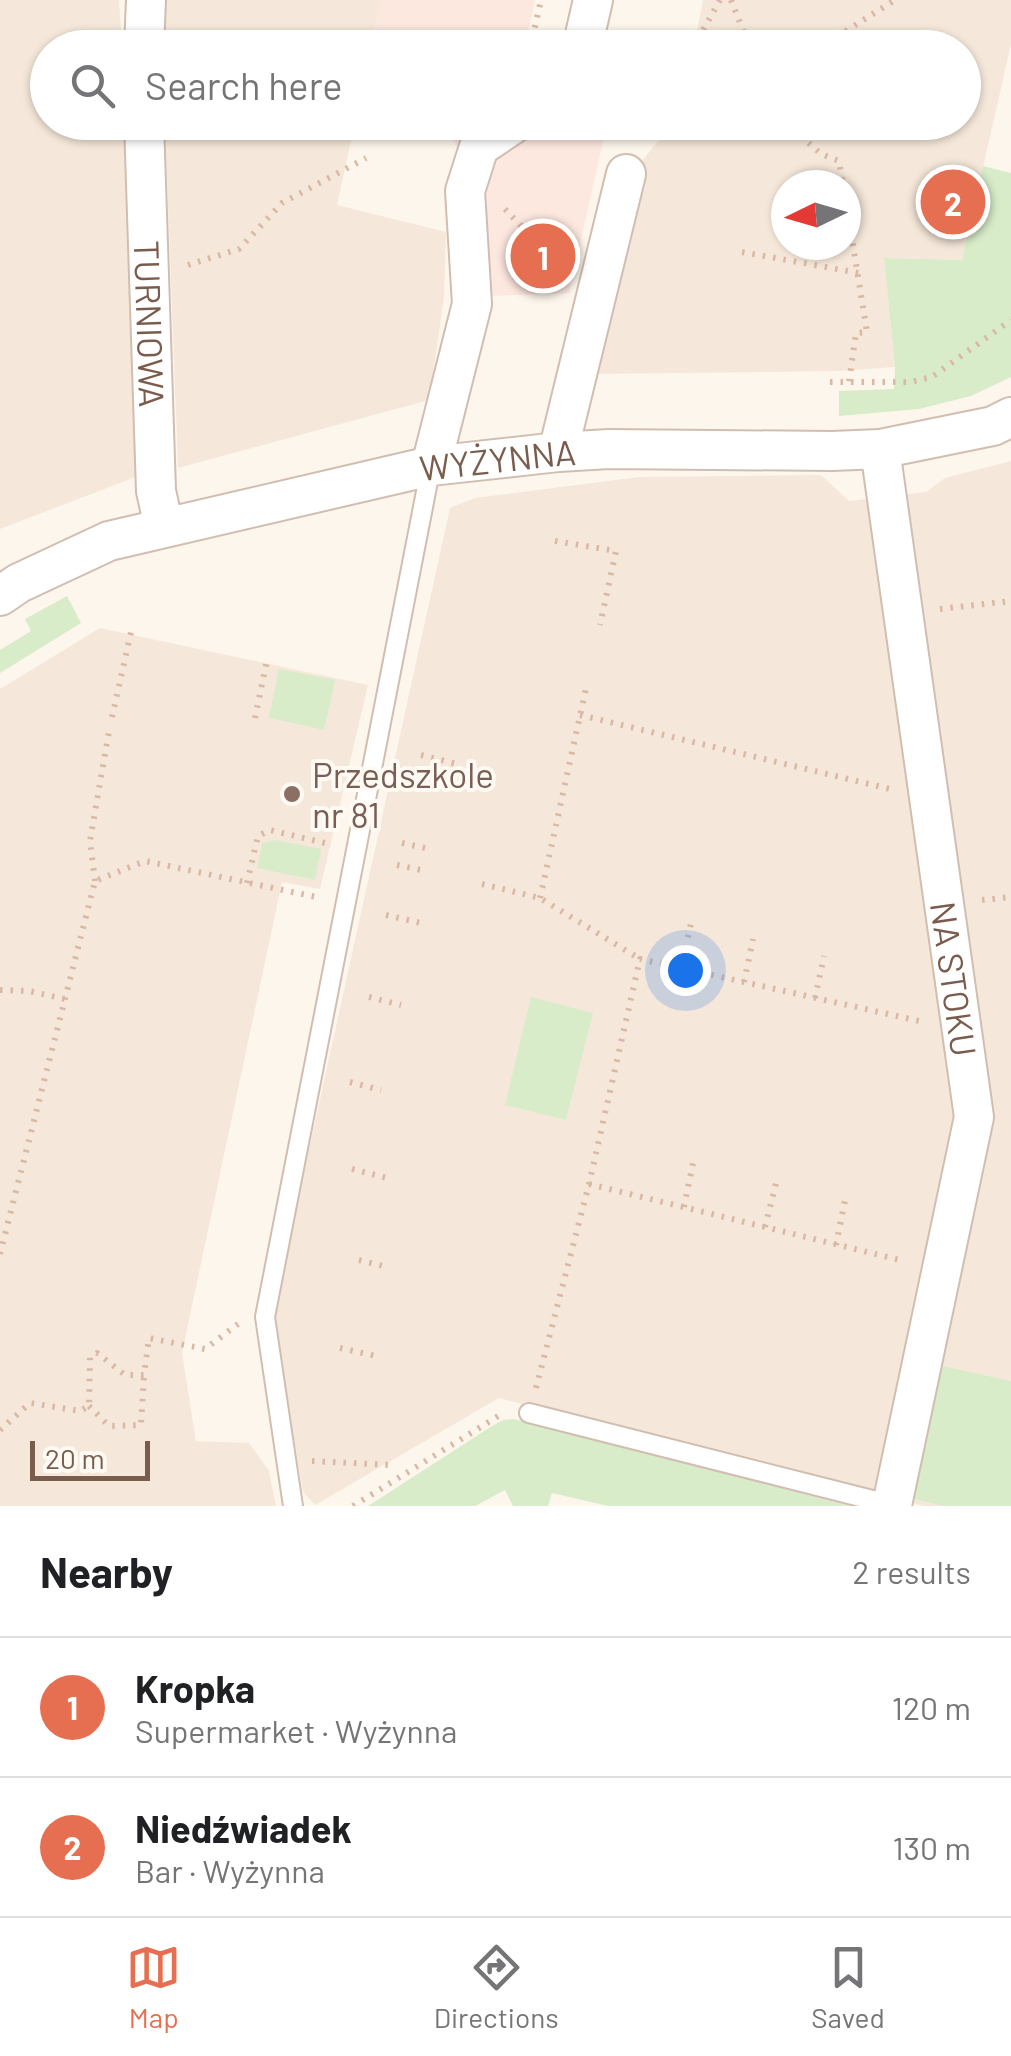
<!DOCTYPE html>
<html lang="en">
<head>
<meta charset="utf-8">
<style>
  :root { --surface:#fff; --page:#f6f6f6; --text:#202124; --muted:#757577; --line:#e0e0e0; --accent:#e76f51 }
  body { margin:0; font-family:Barlow,sans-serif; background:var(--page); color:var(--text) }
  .compass { position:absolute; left:771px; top:170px; width:90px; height:90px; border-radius:50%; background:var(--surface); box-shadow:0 2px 8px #0004; rotate:265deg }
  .scale { position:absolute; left:30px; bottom:25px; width:120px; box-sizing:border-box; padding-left:10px; border:5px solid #7a5c4d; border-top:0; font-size:28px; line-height:35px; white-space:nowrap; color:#7a5c4d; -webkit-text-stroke:8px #fffaf3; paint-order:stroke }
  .you { position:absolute; left:685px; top:970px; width:35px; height:35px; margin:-25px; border:8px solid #fff; border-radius:50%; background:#1a73e8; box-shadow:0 0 0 15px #1a73e833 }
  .badge { display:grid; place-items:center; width:65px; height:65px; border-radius:50%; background:var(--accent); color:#fff; font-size:32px; font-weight:700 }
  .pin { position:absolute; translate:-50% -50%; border:5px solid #fff; box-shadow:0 2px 10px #0006 }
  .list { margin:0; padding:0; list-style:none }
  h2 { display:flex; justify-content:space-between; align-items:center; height:130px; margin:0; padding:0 40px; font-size:42px }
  h2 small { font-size:32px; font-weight:400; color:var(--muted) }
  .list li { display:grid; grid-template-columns:65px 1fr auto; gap:30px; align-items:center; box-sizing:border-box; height:140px; padding:0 40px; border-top:2px solid var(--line) }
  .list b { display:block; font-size:38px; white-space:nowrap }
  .list p { margin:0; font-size:32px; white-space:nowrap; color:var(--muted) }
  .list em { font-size:32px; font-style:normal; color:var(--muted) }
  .icon { flex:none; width:55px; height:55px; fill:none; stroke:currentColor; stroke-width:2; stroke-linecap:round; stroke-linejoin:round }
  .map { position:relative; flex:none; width:1011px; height:1506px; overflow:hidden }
  .search { position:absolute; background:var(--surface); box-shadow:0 2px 8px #0004; left:30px; right:30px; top:30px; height:110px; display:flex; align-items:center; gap:25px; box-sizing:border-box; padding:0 35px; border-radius:55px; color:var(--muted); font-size:38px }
  .sheet { height:410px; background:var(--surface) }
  nav { display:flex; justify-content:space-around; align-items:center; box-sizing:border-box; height:140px; border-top:2px solid var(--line); background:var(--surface); font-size:28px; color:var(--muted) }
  nav a { display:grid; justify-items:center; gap:5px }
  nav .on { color:var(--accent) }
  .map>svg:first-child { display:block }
  .residential { fill:#f5e8da; fill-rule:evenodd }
  .commercial { fill:#fde8e0 }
  .green { fill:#d8ecc9 }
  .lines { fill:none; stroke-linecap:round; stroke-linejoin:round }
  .service-casing { stroke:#d1beb0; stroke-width:22 }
  .minor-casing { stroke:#d1beb0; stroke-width:42 }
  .path { stroke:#d9b8a5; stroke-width:6; stroke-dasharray:2.5 8; stroke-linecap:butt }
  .service { stroke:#fff; stroke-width:18 }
  .minor { stroke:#fff; stroke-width:38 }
  .education-dot { fill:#8d6e63; stroke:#fffaf3; stroke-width:4 }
  .labels { text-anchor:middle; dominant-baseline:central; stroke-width:8; stroke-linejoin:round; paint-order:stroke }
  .street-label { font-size:35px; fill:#7a5c4d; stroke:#fffaf3 }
  .education-label { font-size:35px; fill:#785e54; stroke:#fffaf3; text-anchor:start }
</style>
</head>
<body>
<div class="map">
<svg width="1011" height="1506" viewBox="0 0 1011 1506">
  <rect width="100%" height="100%" fill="#fdf6ec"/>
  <g class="residential">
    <polygon points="0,0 119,0 122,47 48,48 48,122 126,123 146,473 0,529"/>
    <polygon points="165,0 381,0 371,48 165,47"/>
    <path d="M703 0H1011V44L962 260 884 258 895 367 838 371 589 374 642 161 673 123 964 122V48L694 47ZM786 185H846V245H786Z"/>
    <polygon points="165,123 355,123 337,205 446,232 444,297 429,400 178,468"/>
    <polygon points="1011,461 1011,1506 924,1506 499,1398 315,1505 303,1492 273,1313 450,508 475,498 639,477 821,475 849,501 926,492 945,478"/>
    <polygon points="100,628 368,685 320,889 282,882 182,1353 196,1441 249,1443 269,1471 276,1506 0,1506 0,689"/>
  </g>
  <g class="commercial">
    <polygon points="381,0 535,0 525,47 371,47"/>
    <polygon points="445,123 559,123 605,133 569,293 490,296 478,176 456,146"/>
  </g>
  <g class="green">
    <polygon points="983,166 1011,173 1011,377 971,396 919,409 839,416 839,391 894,389 895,367 884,258 962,260"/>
    <polygon points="67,596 81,623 0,673 0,650 31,631 25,619"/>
    <polygon points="279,669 335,680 324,730 269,718"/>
    <polygon points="276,840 321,849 315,880 257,868 262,843"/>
    <polygon points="531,997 593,1013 566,1120 505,1105"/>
    <polygon points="937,1365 1011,1381 1011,1506 945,1506 910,1498"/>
    <polygon points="514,1419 850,1506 608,1506 552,1493 548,1506 513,1506 505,1490 475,1506 368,1506 492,1426 503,1420"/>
  </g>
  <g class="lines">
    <defs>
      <g id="service">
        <polyline points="529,1413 892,1505"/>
        <polyline points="293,1506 265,1317 431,466"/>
      </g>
      <g id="minor">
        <polyline points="144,48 146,0"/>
        <polyline points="582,48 593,0"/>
        <path id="s1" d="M144 122 156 491 164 527"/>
        <path id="s2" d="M880 449 974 1117 892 1505"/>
        <polyline points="558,452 626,174"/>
        <polyline points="431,466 472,304 465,191 479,147 516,122"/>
        <path id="s3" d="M0 596 19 583 109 541 431 466 558 452 609 449 832 451 880 449 993 426 1011 417"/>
      </g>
    </defs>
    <use href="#service" class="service-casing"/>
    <use href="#minor" class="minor-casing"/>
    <g class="path">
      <polyline points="731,0 750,48"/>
      <polyline points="530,48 541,0"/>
      <polyline points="693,48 720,0"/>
      <polyline points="819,48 895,0"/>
      <polyline points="785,122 821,154 839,161 843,185"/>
      <polyline points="643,139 651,122"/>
      <polyline points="846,202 867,332 856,333 849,382"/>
      <polyline points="505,209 523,228 573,237"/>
      <polyline points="742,252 859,273"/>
      <polyline points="188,265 239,249 282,203 366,158"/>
      <polyline points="830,382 910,382 932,377 1011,320"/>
      <polyline points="555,541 616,551 600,625"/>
      <polyline points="940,609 1011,601"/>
      <polyline points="580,715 890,789"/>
      <polyline points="112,717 131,632"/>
      <polyline points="255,718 267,660"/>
      <polyline points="421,755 461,765"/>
      <polyline points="402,843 430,849"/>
      <polyline points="397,865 426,871"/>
      <polyline points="95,881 90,841 109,731"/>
      <polyline points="247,883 258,836 270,830 329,844"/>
      <polyline points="482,884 540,898 640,959"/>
      <polyline points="540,898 587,684"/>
      <polyline points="982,900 1011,897"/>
      <polyline points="386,915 421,923"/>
      <polyline points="681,968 691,923"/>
      <polyline points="744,982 753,939"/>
      <polyline points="0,990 29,991 65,999"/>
      <polyline points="369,997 401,1005"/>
      <polyline points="815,998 824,956"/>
      <polyline points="350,1082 381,1090"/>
      <polyline points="352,1169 391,1179"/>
      <polyline points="589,1184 904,1261"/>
      <polyline points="684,1207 693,1163"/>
      <polyline points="765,1227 776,1183"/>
      <polyline points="836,1245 845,1200"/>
      <polyline points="0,1254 95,881 145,861 321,898"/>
      <polyline points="359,1260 387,1267"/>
      <polyline points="340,1348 376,1356"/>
      <polyline points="536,1388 589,1184 640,959 924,1022"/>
      <polyline points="89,1406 109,1426 141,1425 144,1375"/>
      <polyline points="0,1430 30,1403 80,1411 89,1406 90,1357 97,1353 125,1375 144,1375 149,1338 205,1349 238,1324"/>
      <polyline points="312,1461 391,1465"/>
      <polyline points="353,1506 500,1415"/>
    </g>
    <use href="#service" class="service"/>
    <use href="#minor" class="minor"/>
  </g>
  <circle class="education-dot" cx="292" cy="794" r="10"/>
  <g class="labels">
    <g class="street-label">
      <text stroke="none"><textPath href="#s1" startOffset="202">TURNIOWA</textPath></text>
      <text stroke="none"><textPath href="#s3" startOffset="520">WYŻYNNA</textPath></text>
      <text stroke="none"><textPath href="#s2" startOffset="535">NA STOKU</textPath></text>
    </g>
    <g class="education-label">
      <text x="312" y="774">Przedszkole<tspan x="312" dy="40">nr 81</tspan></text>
    </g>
  </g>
</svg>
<svg class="compass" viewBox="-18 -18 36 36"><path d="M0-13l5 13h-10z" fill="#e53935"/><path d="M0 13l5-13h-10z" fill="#757577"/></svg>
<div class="scale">20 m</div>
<div class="you"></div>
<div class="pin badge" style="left:543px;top:256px">1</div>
<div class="pin badge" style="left:953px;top:202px">2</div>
<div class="search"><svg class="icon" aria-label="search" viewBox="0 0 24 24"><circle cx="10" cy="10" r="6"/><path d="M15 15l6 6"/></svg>Search here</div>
</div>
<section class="sheet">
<h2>Nearby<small>2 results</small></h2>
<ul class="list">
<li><span class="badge">1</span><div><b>Kropka</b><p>Supermarket · Wyżynna</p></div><em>120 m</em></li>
<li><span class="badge">2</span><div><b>Niedźwiadek</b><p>Bar · Wyżynna</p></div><em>130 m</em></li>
</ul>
</section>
<nav>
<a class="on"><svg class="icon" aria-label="map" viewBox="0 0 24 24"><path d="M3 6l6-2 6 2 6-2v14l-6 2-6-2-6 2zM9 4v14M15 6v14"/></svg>Map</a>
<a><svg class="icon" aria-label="directions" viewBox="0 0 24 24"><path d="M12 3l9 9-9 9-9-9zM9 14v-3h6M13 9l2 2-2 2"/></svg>Directions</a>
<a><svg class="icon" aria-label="saved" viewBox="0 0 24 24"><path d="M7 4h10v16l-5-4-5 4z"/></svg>Saved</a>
</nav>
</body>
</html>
